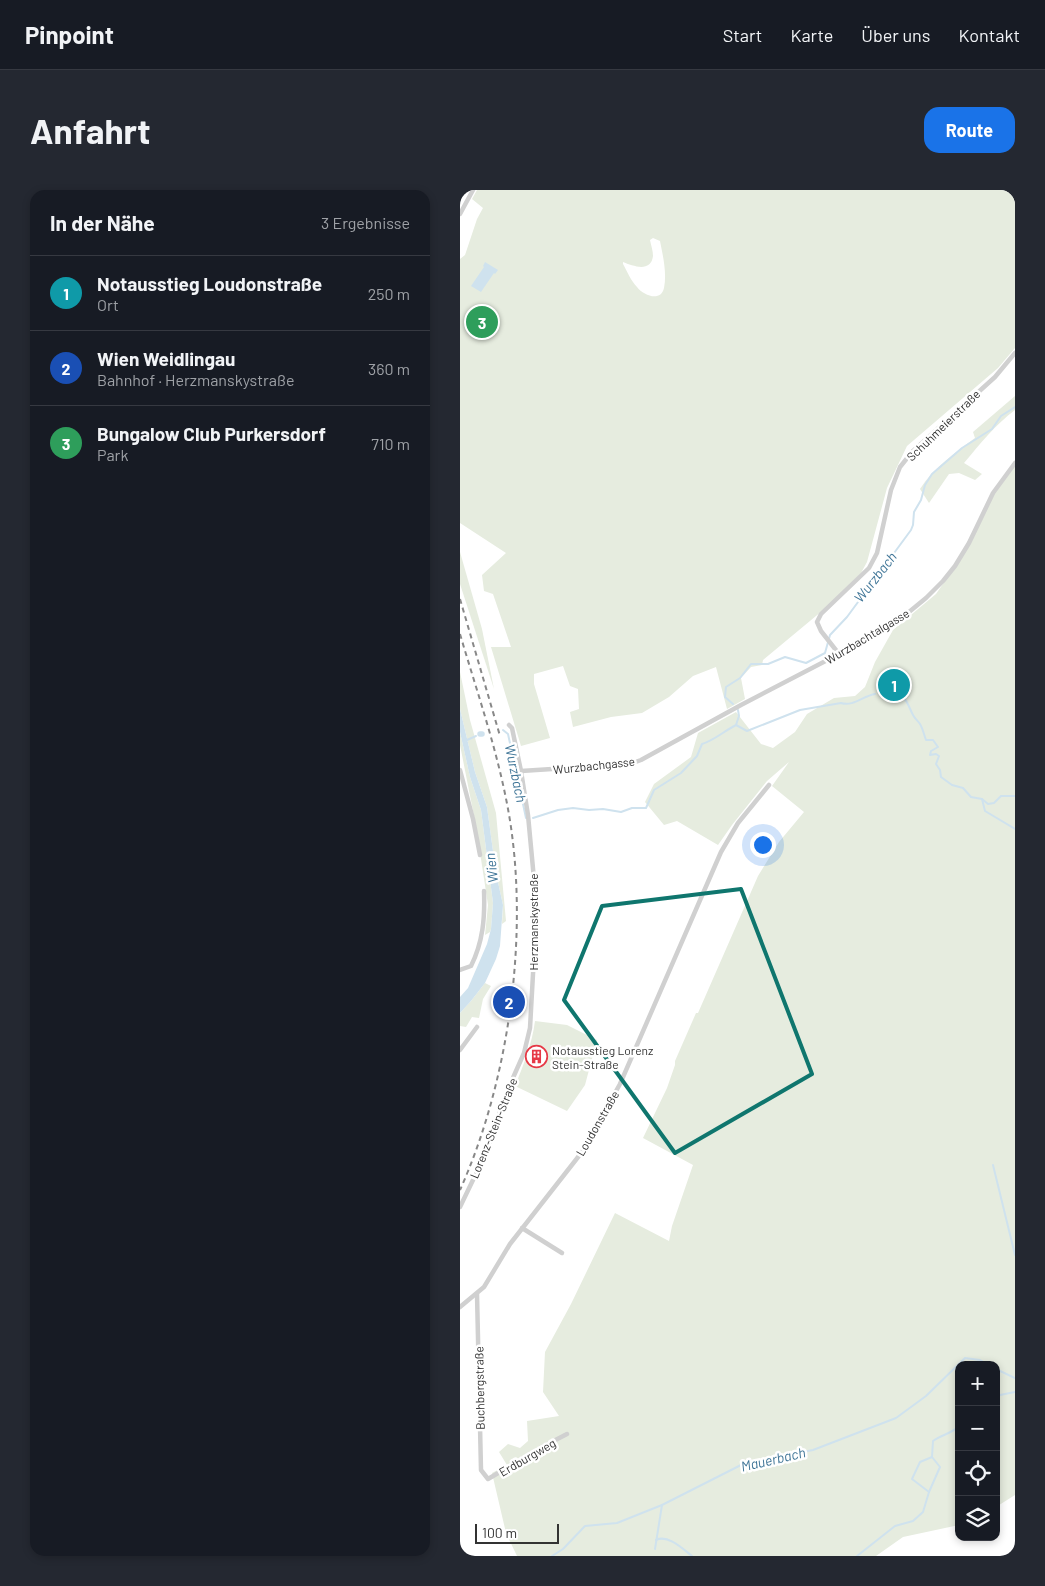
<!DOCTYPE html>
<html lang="de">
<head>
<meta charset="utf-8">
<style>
  :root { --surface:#171b24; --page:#242831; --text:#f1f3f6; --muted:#9ea1a6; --line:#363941; --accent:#1a73e8 }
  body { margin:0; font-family:Barlow,sans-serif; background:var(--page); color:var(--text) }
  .controls { position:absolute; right:15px; bottom:15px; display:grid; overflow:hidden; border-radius:10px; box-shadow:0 2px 8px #0003 }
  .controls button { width:45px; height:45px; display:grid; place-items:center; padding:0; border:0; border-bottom:1px solid var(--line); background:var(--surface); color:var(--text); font:25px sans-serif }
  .scale { position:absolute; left:15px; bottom:12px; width:84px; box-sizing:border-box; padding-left:5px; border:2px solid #333; border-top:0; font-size:14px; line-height:18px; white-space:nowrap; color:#333; -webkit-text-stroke:4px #fff; paint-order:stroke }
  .you { position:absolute; left:302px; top:654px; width:18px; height:18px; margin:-12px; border:4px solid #fff; border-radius:50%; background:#1a73e8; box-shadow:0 0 0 8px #1a73e833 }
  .badge { display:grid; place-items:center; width:32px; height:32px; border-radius:50%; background:var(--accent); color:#fff; font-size:16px; font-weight:700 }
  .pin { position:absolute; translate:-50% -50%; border:2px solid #fff; box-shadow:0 1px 5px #0006 }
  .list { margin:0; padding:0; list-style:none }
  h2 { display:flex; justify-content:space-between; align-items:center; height:65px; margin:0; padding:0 20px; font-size:21px }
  h2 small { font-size:16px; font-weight:400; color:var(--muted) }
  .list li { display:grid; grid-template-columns:32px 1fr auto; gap:15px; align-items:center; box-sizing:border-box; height:75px; padding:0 20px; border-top:1px solid var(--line) }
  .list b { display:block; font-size:19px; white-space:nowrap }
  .list p { margin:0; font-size:16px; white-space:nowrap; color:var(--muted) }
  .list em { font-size:16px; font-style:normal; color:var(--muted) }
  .icon { flex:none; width:28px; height:28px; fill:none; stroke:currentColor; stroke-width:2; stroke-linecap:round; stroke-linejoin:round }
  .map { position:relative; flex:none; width:555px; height:1366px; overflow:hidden; border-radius:15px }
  header { display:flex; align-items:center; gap:30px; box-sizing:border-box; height:70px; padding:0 25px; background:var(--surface); border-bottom:1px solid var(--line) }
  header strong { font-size:24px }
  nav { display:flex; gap:28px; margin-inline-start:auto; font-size:18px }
  .intro { display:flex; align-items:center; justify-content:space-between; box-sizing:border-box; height:120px; padding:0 30px }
  h1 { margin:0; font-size:35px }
  .button { padding:12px 22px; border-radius:15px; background:var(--accent); color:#fff; font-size:18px; font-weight:700 }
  main { display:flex; gap:30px; padding:0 30px }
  aside { flex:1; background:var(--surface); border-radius:15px; box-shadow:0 2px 8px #0003 }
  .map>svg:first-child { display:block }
  .green { fill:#e6ecdf; fill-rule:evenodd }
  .water { fill:#cfe2ee }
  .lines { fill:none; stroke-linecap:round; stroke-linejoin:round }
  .stream { stroke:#cfe2ee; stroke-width:2 }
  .canal { stroke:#cfe2ee; stroke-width:5.5 }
  .street { stroke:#d0d0d0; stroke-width:4.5 }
  .rail { stroke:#888; stroke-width:2; stroke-dasharray:5 4; stroke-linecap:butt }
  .marked { fill:none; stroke:#0f766e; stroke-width:4; stroke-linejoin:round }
  .labels { text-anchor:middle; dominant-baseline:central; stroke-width:5; stroke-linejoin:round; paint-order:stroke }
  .street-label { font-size:12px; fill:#333; stroke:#fff }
  .poi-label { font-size:12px; fill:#333; stroke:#fff; text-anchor:start }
  .water-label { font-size:14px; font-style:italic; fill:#3f7597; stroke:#fff }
</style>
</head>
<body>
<header>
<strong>Pinpoint</strong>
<nav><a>Start</a><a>Karte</a><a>Über uns</a><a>Kontakt</a></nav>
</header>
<div class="intro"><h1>Anfahrt</h1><a class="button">Route</a></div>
<main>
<aside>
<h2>In der Nähe<small>3 Ergebnisse</small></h2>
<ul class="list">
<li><span class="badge" style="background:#0f9aa8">1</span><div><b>Notausstieg Loudonstraße</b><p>Ort</p></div><em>250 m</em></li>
<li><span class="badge" style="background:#1a4fb4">2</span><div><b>Wien Weidlingau</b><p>Bahnhof · Herzmanskystraße</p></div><em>360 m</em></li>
<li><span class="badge" style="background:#2e9e5b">3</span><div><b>Bungalow Club Purkersdorf</b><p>Park</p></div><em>710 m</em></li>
</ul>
</aside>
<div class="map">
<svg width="555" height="1366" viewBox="0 0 555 1366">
  <rect width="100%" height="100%" fill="#fff"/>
  <g class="green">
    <path d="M17 0H555V158L538 178 447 256 427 298 407 372 401 383 368 416 303 470 302 475 291 477 281 488 285 509 267 519 256 477 233 486 209 507 182 523 151 527 113 537 110 522 119 519 118 499 110 496 103 476 74 484V494L90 548 61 556 31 457H51L33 404 24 401 22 385 46 363 0 333V69L5 65 17 29 23 18 12 9ZM193 48 200 51C203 66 207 83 204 98 201 112 184 106 177 97 171 91 167 81 163 74V72C173 76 191 83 193 66 193 61 191 55 190 50Z"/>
    <path d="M555 206V220C535 235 520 254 504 273L522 284 515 290 499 283 489 284 469 313 460 299C474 277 495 263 515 248L513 242Z"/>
    <polygon points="555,274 555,1305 536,1317 536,1175 499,1175 499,1335 443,1347 416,1366 57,1366 46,1343 32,1283 47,1275 39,1262 48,1254 60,1258 68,1251 67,1231 99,1226 83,1202 85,1162 111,1114 155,1023 209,1051 212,1036 233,975 183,948 207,898 215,875 215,871 236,823 238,823 298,686 319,652 344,622 312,596 329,572 307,591 272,635 258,655 217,631 204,635 185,612 194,594 231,567 238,543 276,522 301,554 313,558 335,542 347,524 374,508 395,506 405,497 415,472 433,440 476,404 507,359 536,299"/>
    <polygon points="0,362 22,439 34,499 0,394"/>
    <polygon points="0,482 10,530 36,623 46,731 42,734 43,715 36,683 27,617 15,582 0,519"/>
    <polygon points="0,542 10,587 21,620 33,713 31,739 30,742 25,745 28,715 16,636 0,555"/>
    <polygon points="25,793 31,796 23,809 19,828 12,827 6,837 0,836 0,823 11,811"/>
    <path d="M75 831 107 835 137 850 125 895 107 921 55 896C64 874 72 854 75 831Z"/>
  </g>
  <g class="water">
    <polygon points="25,72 38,80 35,84 34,83 21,102 11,96 24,77 23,76"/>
    <polygon points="0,519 15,582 27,617 36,683 43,715 40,756 36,769 25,793 11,811 0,823 0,807 8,798 27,754 31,739 33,713 21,620 10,587 0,542"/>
  </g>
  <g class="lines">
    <g class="stream">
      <path d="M420 505 428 508C446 500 447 514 453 525 455 529 458 531 460 534 463 539 464 545 466 550H473L478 557 471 561 470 565 476 564 479 566 476 574 480 580 481 587 492 595 503 598 511 607 522 609 528 614 534 613 541 606H555"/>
      <polyline points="273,514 265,507 266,497 280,488 291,474 308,474 325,467 346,473 365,463 370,445 387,427 451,340 453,335 454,322 461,310 465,295 472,284 502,258 532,239 541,226 555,217"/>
      <path d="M276 535 287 541 340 520 381 513C393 517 403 506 415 504"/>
      <polyline points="43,540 48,544 66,628"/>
      <polyline points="7,550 16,546"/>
      <polyline points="522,609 525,621 555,639"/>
      <path d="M73 628 98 620 113 618 129 620 143 619 161 622 172 618H186L194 600 221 583 237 566 242 554C255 550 264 541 276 535L279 526 278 520"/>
      <polyline points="533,975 555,1065"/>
      <polyline points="536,1179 555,1188"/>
      <polyline points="536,1208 540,1205 555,1202"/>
      <polyline points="469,1302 452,1289 460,1272 472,1267"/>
      <path d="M196 1350C208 1344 223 1359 232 1366"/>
      <polyline points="195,1359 202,1315"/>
      <polyline points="92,1366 103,1359 125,1336 157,1333 202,1315 283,1274 353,1260 436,1228 466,1206 505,1168 520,1170 529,1175"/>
      <path d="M397 1366 435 1336 453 1331 463 1322 469 1302 480 1277 472 1267 473 1251C481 1245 493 1243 499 1236"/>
    </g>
    <polyline class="canal" points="20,544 22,544"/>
    <g class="street">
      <polyline points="0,24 13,0"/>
      <polyline points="379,464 361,441 357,432 361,424 409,378 417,363 431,300 440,277 452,262 535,187 555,163"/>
      <polyline points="49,535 52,538 61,581"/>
      <polyline points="0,580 13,629 20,665"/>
      <path d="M0 780 11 776C23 752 25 728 24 701"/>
      <polyline points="0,860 17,837"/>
      <polyline points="0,1017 25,965 48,899 64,863 70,838 75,748 75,700 68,625 61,581 170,574 181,570 281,515 406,450 449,422 466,408 483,391 495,376 509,353 533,303 555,273"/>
      <polyline points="62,1038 102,1063"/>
      <polyline points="17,1104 21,1280 28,1289 84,1256 107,1244"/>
      <polyline points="0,1117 24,1097 50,1054 122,962 160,894 261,662 278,633 309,595"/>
    </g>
    <g class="rail">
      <polyline points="0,409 40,546"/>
      <path d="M0 444C17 502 37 559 48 619 70 739 50 889 0 1000"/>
    </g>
  </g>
  <path class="marked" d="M281 699 352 884 215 963 104 810 142 716Z"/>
  <defs>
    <symbol id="building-ring" viewBox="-11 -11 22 22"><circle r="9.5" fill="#fff" stroke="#e63946" stroke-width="1.5"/><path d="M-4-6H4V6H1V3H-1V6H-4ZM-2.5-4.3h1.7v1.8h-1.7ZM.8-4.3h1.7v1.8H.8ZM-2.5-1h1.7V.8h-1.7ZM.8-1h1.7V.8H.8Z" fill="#e63946"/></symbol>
  </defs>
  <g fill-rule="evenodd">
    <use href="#building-ring" x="64" y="854" width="25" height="25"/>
  </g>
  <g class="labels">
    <g class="street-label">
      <text transform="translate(483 235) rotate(-44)">Schuhmeierstraße</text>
      <text transform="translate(407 446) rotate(-31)">Wurzbachtalgasse</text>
      <text transform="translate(134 575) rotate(-6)">Wurzbachgasse</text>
      <text transform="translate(73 732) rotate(-90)">Herzmanskystraße</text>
      <text transform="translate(137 933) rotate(-60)">Loudonstraße</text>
      <text transform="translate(33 938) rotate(-68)">Lorenz-Stein-Straße</text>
      <text transform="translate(19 1198) rotate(-91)">Buchbergstraße</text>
      <text transform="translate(67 1267) rotate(-30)">Erdburgweg</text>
    </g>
    <g class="poi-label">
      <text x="92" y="860">Notausstieg Lorenz<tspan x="92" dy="14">Stein-Straße</tspan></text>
    </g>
    <g class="water-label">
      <text transform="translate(415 387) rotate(-52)">Wurzbach</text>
      <text transform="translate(56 583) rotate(78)">Wurzbach</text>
      <text transform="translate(31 678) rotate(-97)">Wien</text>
      <text transform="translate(313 1269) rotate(-13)">Mauerbach</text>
    </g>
  </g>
</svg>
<div class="controls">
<button>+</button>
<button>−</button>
<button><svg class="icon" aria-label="locate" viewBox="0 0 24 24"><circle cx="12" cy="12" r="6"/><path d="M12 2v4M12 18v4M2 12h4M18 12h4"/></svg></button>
<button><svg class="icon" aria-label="layers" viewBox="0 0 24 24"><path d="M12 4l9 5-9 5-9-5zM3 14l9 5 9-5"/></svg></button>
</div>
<div class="scale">100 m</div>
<div class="you"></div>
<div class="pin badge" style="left:434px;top:495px;background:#0f9aa8">1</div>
<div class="pin badge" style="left:49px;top:812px;background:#1a4fb4">2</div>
<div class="pin badge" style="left:22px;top:132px;background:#2e9e5b">3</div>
</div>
</main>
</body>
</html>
